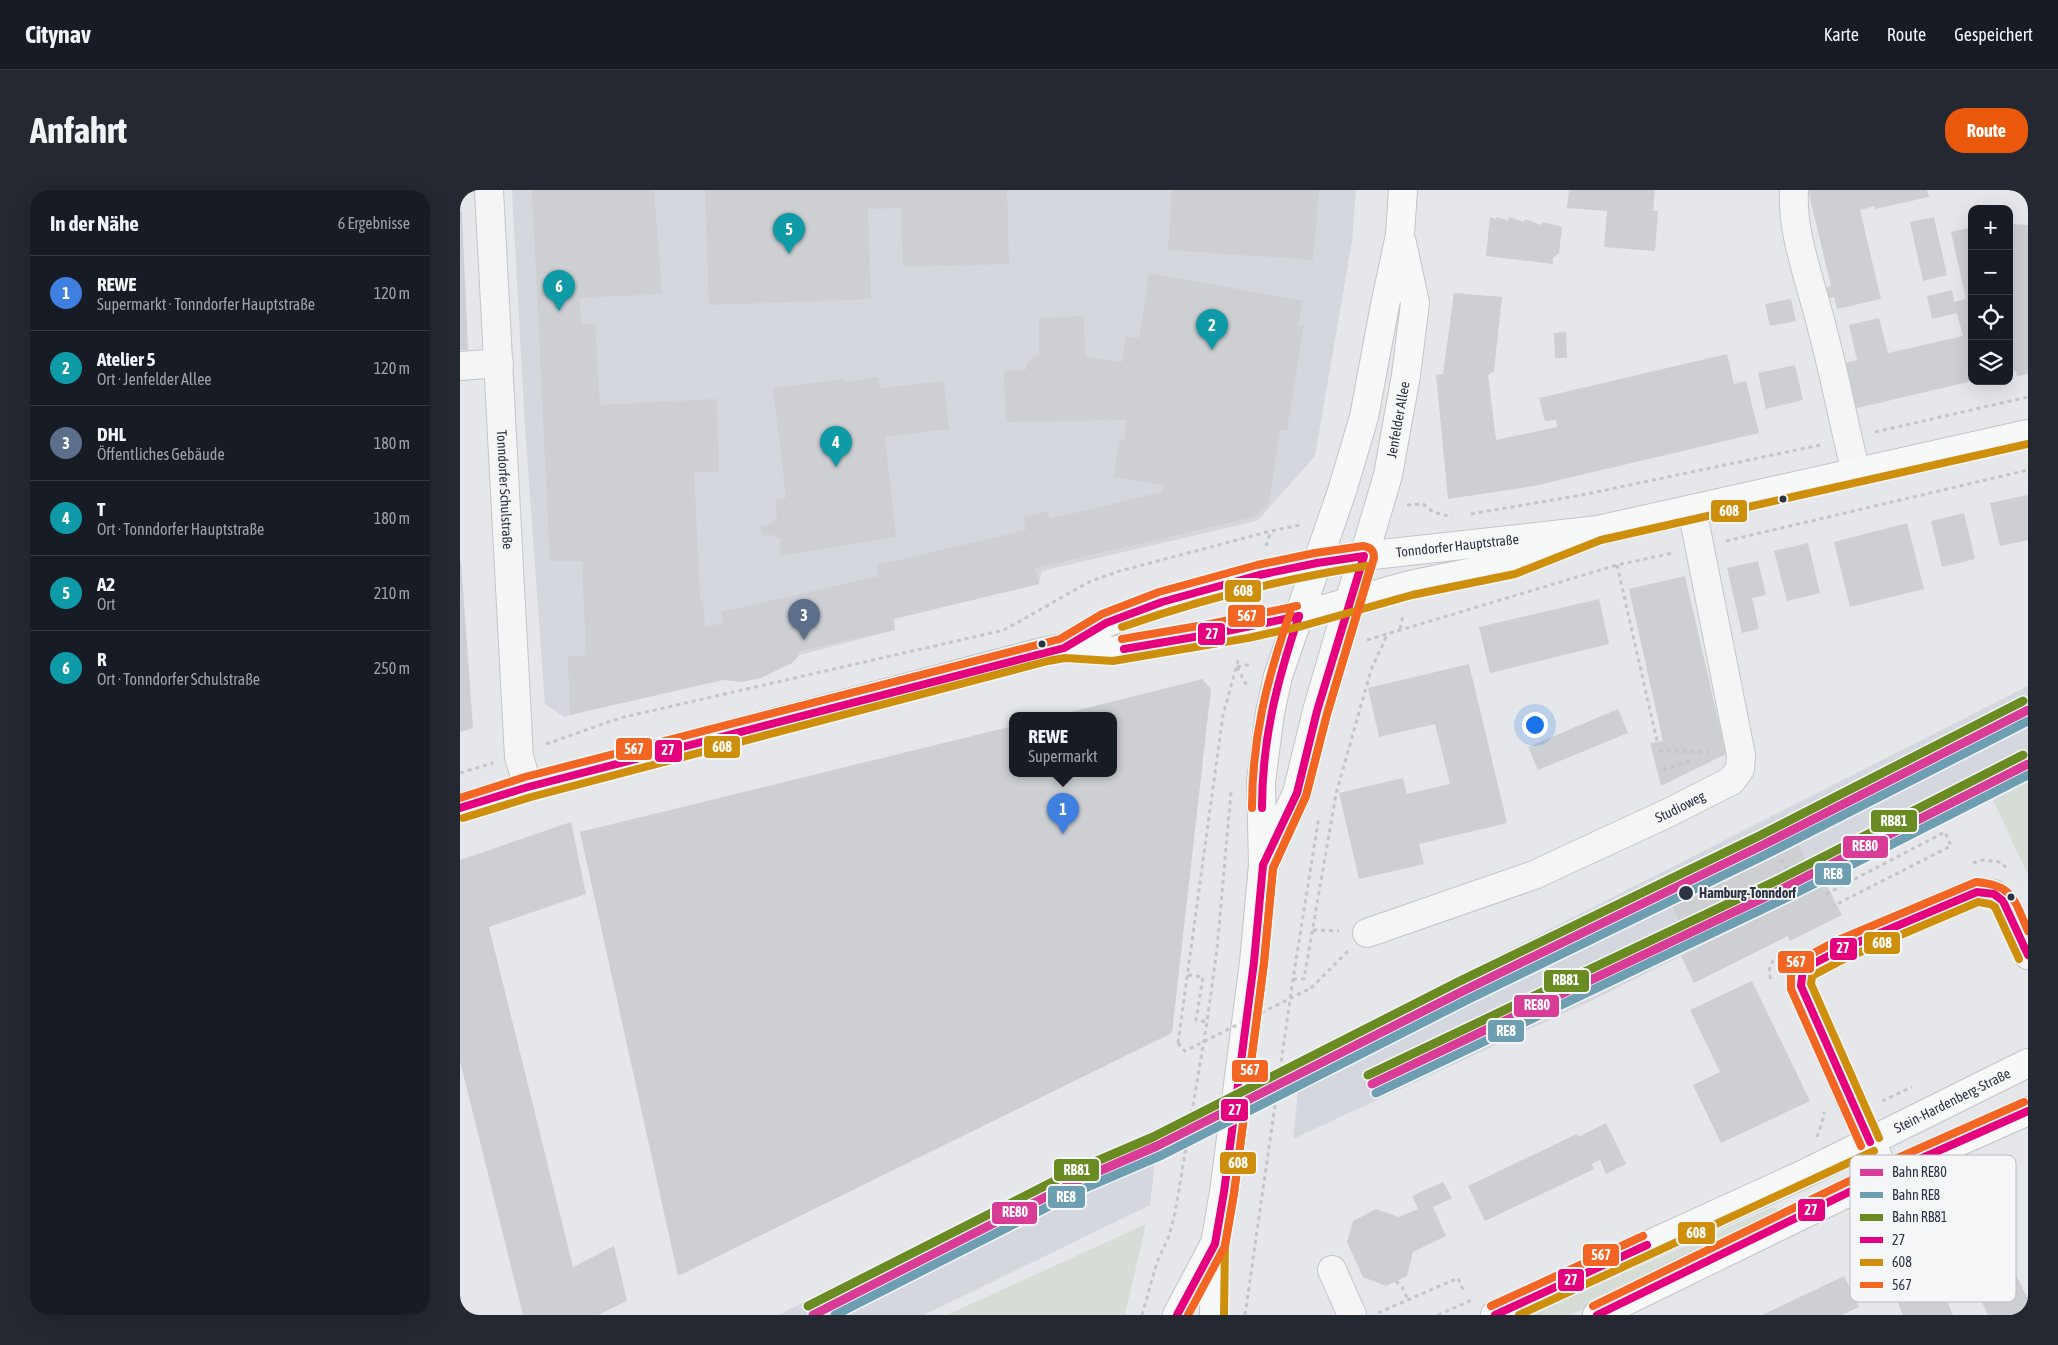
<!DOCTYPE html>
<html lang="de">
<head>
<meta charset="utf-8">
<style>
  :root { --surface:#171b24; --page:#242831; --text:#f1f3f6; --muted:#9ea1a6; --line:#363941; --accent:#ea580c }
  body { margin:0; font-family:"Asap Condensed",sans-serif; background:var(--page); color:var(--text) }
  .controls { position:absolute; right:15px; top:15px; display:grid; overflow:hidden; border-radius:10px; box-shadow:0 5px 20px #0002 }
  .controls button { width:45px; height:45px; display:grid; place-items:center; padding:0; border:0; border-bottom:1px solid var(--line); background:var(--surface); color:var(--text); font:25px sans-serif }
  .you { position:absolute; left:1074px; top:534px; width:18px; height:18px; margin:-12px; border:4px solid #fff; border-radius:50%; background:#1a73e8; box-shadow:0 0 0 8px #1a73e833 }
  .badge { display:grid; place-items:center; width:32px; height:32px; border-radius:50%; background:var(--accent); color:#fff; font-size:16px; font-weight:700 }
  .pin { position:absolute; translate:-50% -41px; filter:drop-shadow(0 1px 2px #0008) }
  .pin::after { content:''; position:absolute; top:26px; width:18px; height:15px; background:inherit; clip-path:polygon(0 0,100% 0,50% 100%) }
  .popup { position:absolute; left:549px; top:522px; width:108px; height:65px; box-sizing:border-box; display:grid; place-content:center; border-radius:10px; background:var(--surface); filter:drop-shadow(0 1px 4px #0005); font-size:16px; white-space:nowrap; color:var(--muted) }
  .popup b { font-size:19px; color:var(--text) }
  .popup::after { content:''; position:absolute; left:50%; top:100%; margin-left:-10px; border:10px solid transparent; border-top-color:var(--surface) }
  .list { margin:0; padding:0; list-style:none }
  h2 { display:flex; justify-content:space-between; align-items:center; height:65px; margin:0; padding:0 20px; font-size:21px }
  h2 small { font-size:16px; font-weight:400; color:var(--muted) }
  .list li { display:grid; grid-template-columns:32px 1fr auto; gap:15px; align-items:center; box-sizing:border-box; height:75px; padding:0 20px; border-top:1px solid var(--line) }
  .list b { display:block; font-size:19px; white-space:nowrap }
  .list p { margin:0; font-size:16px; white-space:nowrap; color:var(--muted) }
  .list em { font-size:16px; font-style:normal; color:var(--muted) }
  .icon { flex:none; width:28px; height:28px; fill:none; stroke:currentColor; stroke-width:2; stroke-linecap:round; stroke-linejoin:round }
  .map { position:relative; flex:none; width:1568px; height:1125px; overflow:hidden; border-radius:20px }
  header { display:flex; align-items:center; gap:30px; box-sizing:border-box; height:70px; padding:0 25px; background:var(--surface); border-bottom:1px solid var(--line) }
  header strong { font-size:24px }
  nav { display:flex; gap:28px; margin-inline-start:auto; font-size:18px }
  .intro { display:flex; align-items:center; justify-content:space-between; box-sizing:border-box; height:120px; padding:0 30px }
  h1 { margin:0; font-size:35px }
  .button { padding:12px 22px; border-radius:20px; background:var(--accent); color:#fff; font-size:18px; font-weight:700 }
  main { display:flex; gap:30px; padding:0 30px }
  aside { flex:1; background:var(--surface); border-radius:20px; box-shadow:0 5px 20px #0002 }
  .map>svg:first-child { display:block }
  .built { fill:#d4d7dd }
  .green { fill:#d6ddd6 }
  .building { fill:#cecfd2 }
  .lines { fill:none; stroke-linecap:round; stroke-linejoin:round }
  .minor-casing { stroke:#c3c5c8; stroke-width:30 }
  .major-casing { stroke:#c2c4c7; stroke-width:30 }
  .path { stroke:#c3c5c8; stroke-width:3; stroke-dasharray:4 4; stroke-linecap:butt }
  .minor { stroke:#f5f5f6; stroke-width:28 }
  .major { stroke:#f7f8f8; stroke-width:28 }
  .path-bridge { stroke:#c3c5c8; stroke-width:3; stroke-dasharray:4 4; stroke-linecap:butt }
  .bus-1-casing { stroke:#f4f6f8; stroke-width:11 }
  .bus-2-casing { stroke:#f4f6f8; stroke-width:11 }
  .bus-3-casing { stroke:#f4f6f8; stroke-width:11 }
  .bus-1 { stroke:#e5007d; stroke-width:8 }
  .bus-2 { stroke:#ce8f0d; stroke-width:8 }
  .bus-3 { stroke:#f26522; stroke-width:8 }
  .rail-1-casing { stroke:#f4f6f8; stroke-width:12 }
  .rail-2-casing { stroke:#f4f6f8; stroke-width:12 }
  .rail-3-casing { stroke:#f4f6f8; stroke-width:12 }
  .rail-1 { stroke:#d83c96; stroke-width:9 }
  .rail-2 { stroke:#6d9eb1; stroke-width:9 }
  .rail-3 { stroke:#6a8a22; stroke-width:9 }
  .bus-dot { fill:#2c3443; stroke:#f4f6f8; stroke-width:2 }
  .labels { text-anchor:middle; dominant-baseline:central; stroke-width:4; stroke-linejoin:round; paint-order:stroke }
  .street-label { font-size:14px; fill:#2c3443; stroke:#f4f6f8 }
  .stop-label { font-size:14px; font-weight:bold; fill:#2c3443; stroke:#f4f6f8; text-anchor:start }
  .key { fill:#f4f6f8; stroke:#b8bcc2; stroke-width:1 }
  .key-label { font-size:14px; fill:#2c3443 }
  .line-badge { stroke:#f4f6f8; stroke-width:2 }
  .badge-label { font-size:14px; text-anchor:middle; font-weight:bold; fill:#fff }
</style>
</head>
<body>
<header>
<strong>Citynav</strong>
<nav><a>Karte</a><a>Route</a><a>Gespeichert</a></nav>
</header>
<div class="intro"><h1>Anfahrt</h1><a class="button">Route</a></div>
<main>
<aside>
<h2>In der Nähe<small>6 Ergebnisse</small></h2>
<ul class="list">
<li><span class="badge" style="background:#3f7fe0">1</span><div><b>REWE</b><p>Supermarkt · Tonndorfer Hauptstraße</p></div><em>120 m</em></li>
<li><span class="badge" style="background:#0f9aa8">2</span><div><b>Atelier 5</b><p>Ort · Jenfelder Allee</p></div><em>120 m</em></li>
<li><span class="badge" style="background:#5c6f8a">3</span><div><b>DHL</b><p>Öffentliches Gebäude</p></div><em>180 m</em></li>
<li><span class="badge" style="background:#0f9aa8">4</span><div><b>T</b><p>Ort · Tonndorfer Hauptstraße</p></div><em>180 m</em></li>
<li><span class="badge" style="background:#0f9aa8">5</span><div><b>A2</b><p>Ort</p></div><em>210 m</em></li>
<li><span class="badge" style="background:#0f9aa8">6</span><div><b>R</b><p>Ort · Tonndorfer Schulstraße</p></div><em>250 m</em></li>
</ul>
</aside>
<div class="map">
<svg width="1568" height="1125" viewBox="0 0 1568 1125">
  <rect width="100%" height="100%" fill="#e5e7ea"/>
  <g class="built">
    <polygon points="52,0 896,0 892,51 855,266 797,331 582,381 579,394 434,429 435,440 104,527 85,514 65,238"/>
    <polygon points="1568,496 1568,592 1137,808 833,949 842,865"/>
    <polygon points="699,937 690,1015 464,1125 318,1125"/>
  </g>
  <g class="green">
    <polygon points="1568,592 1568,685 1533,610"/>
    <polygon points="1313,1017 1321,1023 1110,1125 1071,1125"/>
    <polygon points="686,1034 665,1125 487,1125"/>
  </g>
  <g class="building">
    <polygon points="72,0 194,0 202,104 120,108 121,135 135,134 140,215 257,209 259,282 234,282 240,410 243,411 245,437 263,433 261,422 419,386 417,375 566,340 563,327 588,321 589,329 702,302 704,295 654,287 659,251 664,250 667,230 546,232 544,181 566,180 567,173 573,167 579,165 579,128 624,126 625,167 662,172 666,146 679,148 689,83 843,111 838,135 844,135 827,240 820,240 809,312 794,327 575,378 579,394 433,429 435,440 339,461 338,467 332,473 301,488 282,492 263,490 110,525 108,467 126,465 122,371 90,371"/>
    <polygon points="245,0 547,0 549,74 443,77 441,18 408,19 411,109 249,115"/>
    <polygon points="712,0 859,0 853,70 708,60"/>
    <polygon points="1109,0 1195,0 1193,21 1198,21 1195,61 1144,57 1147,21 1107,18"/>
    <polygon points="1348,0 1467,0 1469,7 1415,19 1415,16 1400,20 1421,109 1377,119 1374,107 1367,109 1364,98 1371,96"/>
    <polygon points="0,21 2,21 8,160 0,160"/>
    <polygon points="1030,27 1036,29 1037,27 1048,31 1049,27 1064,32 1065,29 1081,35 1083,32 1102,37 1099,63 1093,68 1093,74 1026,66"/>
    <polygon points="1474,27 1487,85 1463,91 1450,32"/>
    <polygon points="1549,34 1568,35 1568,184 1557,186 1556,181 1549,182"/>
    <polygon points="1512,37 1512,191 1389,220 1379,175 1397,170 1389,135 1419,128 1428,163 1503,146 1497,123 1472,129 1467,106 1492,100 1494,112 1506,109 1491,42"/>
    <polygon points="994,103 1042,107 1034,181 1028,185 1036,250 1097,237 1096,230 1085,231 1079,208 1267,164 1274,194 1286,191 1299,243 1074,296 988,309 976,185 983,184"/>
    <polygon points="1331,109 1336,131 1310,136 1305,114"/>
    <polygon points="1106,142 1107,168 1095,168 1094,143"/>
    <polygon points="1335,175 1343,210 1306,219 1298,183"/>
    <polygon points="418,187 420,198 484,191 489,239 425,247 436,347 321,366 320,349 313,345 303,346 300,336 311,334 317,327 315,310 326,308 313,198 384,189 386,192"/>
    <polygon points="1568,305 1568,350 1540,356 1530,313"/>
    <polygon points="1504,323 1515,369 1482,377 1471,331"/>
    <polygon points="1447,333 1464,399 1390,417 1374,352"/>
    <polygon points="1348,353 1360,403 1327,411 1314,361"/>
    <polygon points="0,371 1,371 13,538 0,542"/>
    <polygon points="1298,371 1306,405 1292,408 1299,439 1282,443 1267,378"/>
    <polygon points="1225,386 1266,564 1201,596 1190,553 1203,551 1169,399"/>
    <polygon points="1139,409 1149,454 1030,483 1019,437"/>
    <polygon points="1009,474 1047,633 959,654 964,674 899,689 879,603 943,588 947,604 990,594 975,534 919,547 908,498"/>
    <polygon points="742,489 751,499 712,843 218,1086 120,642 553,536 553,583 653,583 653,525 599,525"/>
    <polygon points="1158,519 1168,543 1078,580 1068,557"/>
    <polygon points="111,632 126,704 29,737 113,1077 154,1056 167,1111 138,1125 63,1125 0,871 0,670"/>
    <polygon points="1333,644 1349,676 1223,738 1207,706"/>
    <polygon points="1366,694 1382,725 1330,751 1328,746 1234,793 1221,766"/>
    <polygon points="1292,791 1350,911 1261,953 1233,895 1260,882 1230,820"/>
    <polygon points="1146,933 1166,974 1146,984 1140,970 1132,974 1134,979 1025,1031 1008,996 1117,944 1118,947"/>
    <polygon points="983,992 992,1008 973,1017 986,1046 953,1062 947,1086 926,1096 903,1087 887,1052 893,1031 916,1019 939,1027 958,1019 952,1006"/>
    <polygon points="1547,1067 1568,1109 1568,1125 1528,1125 1509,1086"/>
    <polygon points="1384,1086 1399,1117 1382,1125 1302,1125"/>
    <polygon points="1478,1090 1493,1125 1443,1125 1436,1108"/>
  </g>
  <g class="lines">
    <defs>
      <g id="minor">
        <path id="s1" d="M29 0 59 567 68 597"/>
        <path d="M1334 0C1331 43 1352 96 1362 138 1375 186 1384 235 1396 283"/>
        <polyline points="0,176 39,173"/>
        <path id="s2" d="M907 743 1074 685 1210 622 1271 591 1280 579 1281 565 1232 319"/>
        <polyline points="1426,984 1391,911 1341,796 1341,787 1343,779 1380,760 1517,702 1534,704 1543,711 1568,765"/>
        <polyline points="872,1080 892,1125"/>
      </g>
      <g id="major">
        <path id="s3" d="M604 458 646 433 702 412 799 385 857 373 904 366 1138 340 1568 244"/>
        <polyline points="0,618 68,597 586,461 604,458 651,461 786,438 839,426 950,395 1052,374 1138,340"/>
        <path id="s4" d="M806 669 837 603 857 521 889 411 904 366 928 285 946 185 955 113 942 53"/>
        <polyline points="717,1125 753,1057"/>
        <polyline points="754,1125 755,1054 764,1002 794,772 803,675 801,592 810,523 818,486 882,301 904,227 925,115 940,45 943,0"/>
        <path id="s5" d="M1035 1125 1344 984 1568 873"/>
        <polyline points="1137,1125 1426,984 1568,921"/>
      </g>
    </defs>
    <use href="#minor" class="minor-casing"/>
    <use href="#major" class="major-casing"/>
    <g class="path">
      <polyline points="1415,242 1568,207"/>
      <polyline points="947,315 963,314 973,322 992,327"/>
      <polyline points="1011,324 1122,305 1360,255"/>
      <polyline points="1266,351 1568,280"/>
      <polyline points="806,356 811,341"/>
      <polyline points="1157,375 1197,551"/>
      <polyline points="940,439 943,425"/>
      <polyline points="907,450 1157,375 1213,363"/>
      <polyline points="777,477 793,474"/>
      <polyline points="777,477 787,496"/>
      <polyline points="86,554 160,528 544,440 629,392 656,382 811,341 840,335"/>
      <polyline points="1199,561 1249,562"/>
      <polyline points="1203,580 1233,570"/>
      <polyline points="0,583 33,573"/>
      <polyline points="1314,655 1330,686"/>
      <polyline points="1513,673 1522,670 1541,672 1547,679"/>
      <polyline points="1254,685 1270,717"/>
      <polyline points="1366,704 1485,642 1491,656 1373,716"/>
      <polyline points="853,740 879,741"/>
      <polyline points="728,785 743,787 736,830 747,832"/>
      <polyline points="833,789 844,789 876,604 911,480 928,443"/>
      <path d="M1311 789C1307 780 1310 772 1318 766"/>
      <polyline points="851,798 888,761"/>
      <polyline points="718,853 763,525 779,467"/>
      <polyline points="1422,911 1452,897"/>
      <polyline points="1357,947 1364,926 1364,922"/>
      <polyline points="1392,1034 1504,982"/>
      <polyline points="936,1091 942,1097 948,1110"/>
      <polyline points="918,1123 998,1088 1004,1102"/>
      <polyline points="682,1125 697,1072 709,1046 715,1023 747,832 757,759 771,602"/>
      <polyline points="785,1125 833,789 859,626"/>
      <polyline points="978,1125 1012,1110"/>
    </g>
    <use href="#minor" class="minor"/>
    <use href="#major" class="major"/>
    <polyline class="path-bridge" points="718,853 725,861 851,798"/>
    <defs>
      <g id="bus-1">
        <polyline points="664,459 752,444 839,426"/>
        <polyline points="0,618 68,597 604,458 646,433 702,412 799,385 857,373 904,366 857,521 837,603 803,675 794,772 764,1002 755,1054 717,1125"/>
        <path d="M802 618C802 549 817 491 839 426"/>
        <polyline points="1410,952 1341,796 1343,779 1380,760 1517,702 1534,704 1543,711 1568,765"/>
        <polyline points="1035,1125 1187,1055"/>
        <polyline points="1137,1125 1426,984 1568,921"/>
      </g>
      <g id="bus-2">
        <path d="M662 437C742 409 822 389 906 376"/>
        <polyline points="3,628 71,607 588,471 605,468 653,471 788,448 842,436 952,405 1055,384 1141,350 1568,254"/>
        <polyline points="1419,948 1351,794 1352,786 1384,769 1518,712 1530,714 1535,717 1559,769"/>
        <polyline points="764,1125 765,1055 774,1003 804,773 813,678 846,606 867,524 909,381"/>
        <polyline points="1059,1125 1414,961"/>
      </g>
      <g id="bus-3">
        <polyline points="662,449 750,434 837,416"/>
        <path d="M0 608 65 587 600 449 642 424 699 402 797 375 855 363 903 356C911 357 914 361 914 368L867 524 846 606 813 678 804 773 774 1003 765 1056 728 1125"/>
        <path d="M792 618C792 548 807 489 830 423"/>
        <path d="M1401 956 1331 799V786L1335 773 1376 751 1516 692C1554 695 1554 710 1568 741"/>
        <polyline points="1031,1116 1183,1046"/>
        <polyline points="1133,1116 1422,975 1564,912"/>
      </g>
    </defs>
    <use href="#bus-1" class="bus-1-casing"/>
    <use href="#bus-2" class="bus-2-casing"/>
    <use href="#bus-3" class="bus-3-casing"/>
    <use href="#bus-1" class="bus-1"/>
    <use href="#bus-2" class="bus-2"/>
    <use href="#bus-3" class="bus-3"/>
    <defs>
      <g id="rail-1">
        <polyline points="912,894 1324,698 1568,574"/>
        <polyline points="353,1125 621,989 697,956 1003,801 1303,655 1568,520"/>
      </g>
      <g id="rail-2">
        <polyline points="916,903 1328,707 1568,585"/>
        <polyline points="375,1125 625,998 702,965 1007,810 1307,664 1568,531"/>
      </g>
      <g id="rail-3">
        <polyline points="908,885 1320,689 1563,565"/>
        <polyline points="348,1116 616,980 693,947 998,792 1299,646 1563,511"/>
      </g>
    </defs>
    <use href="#rail-1" class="rail-1-casing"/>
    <use href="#rail-2" class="rail-2-casing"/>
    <use href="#rail-3" class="rail-3-casing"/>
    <use href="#rail-1" class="rail-1"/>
    <use href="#rail-2" class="rail-2"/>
    <use href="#rail-3" class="rail-3"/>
  </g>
  <g class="bus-dot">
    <circle cx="1323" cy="309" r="4.5"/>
    <circle cx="582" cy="454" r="4.5"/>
    <circle cx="1226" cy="703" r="8"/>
    <circle cx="1551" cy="707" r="4.5"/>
  </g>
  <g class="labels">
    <g class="street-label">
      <text stroke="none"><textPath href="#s4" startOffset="460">Jenfelder Allee</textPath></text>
      <text stroke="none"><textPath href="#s1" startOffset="300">Tonndorfer Schulstraße</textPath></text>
      <text stroke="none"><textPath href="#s3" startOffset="410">Tonndorfer Hauptstraße</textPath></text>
      <text stroke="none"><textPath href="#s2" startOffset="338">Studioweg</textPath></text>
      <text stroke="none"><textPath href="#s5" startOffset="505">Stein-Hardenberg-Straße</textPath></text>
    </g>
    <g class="stop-label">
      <text x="1239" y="703">Hamburg-Tonndorf</text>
    </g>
  </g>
  <rect x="1390" y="965" width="166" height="147" rx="8" class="key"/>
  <rect x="1400" y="979" width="23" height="7" fill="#d83c96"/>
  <rect x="1400" y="1002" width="23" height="6" fill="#6d9eb1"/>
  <rect x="1400" y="1024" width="23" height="7" fill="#6a8a22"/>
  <rect x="1400" y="1047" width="23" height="6" fill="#e5007d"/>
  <rect x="1400" y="1069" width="23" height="7" fill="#ce8f0d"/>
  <rect x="1400" y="1092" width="23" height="6" fill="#f26522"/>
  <g class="key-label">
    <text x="1432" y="987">Bahn RE80</text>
    <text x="1432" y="1010">Bahn RE8</text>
    <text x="1432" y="1032">Bahn RB81</text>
    <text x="1432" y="1055">27</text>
    <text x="1432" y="1077">608</text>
    <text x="1432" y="1100">567</text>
  </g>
  <g class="line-badge">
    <rect x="1250" y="309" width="38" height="24" rx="5" fill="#ce8f0d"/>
    <rect x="764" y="389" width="38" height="24" rx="5" fill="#ce8f0d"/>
    <rect x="767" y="414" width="39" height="24" rx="5" fill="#f26522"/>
    <rect x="737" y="432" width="29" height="24" rx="5" fill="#e5007d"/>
    <rect x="243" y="545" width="38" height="24" rx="5" fill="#ce8f0d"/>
    <rect x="155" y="547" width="38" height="24" rx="5" fill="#f26522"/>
    <rect x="194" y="549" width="29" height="24" rx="5" fill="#e5007d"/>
    <rect x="1410" y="619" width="48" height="24" rx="5" fill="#6a8a22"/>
    <rect x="1382" y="645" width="47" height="24" rx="5" fill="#d83c96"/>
    <rect x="1354" y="672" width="38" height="24" rx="5" fill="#6d9eb1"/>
    <rect x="1403" y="741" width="38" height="24" rx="5" fill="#ce8f0d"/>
    <rect x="1369" y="747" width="29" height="24" rx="5" fill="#e5007d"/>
    <rect x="1317" y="760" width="38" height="24" rx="5" fill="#f26522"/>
    <rect x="1083" y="779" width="47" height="24" rx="5" fill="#6a8a22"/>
    <rect x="1053" y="804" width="47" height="24" rx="5" fill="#d83c96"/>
    <rect x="1027" y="829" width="38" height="24" rx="5" fill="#6d9eb1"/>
    <rect x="771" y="869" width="38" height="24" rx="5" fill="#f26522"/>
    <rect x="760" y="908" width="29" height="24" rx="5" fill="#e5007d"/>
    <rect x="759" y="961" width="38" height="24" rx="5" fill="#ce8f0d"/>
    <rect x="593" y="968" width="47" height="24" rx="5" fill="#6a8a22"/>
    <rect x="587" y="995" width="39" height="24" rx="5" fill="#6d9eb1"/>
    <rect x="1337" y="1008" width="29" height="24" rx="5" fill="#e5007d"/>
    <rect x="531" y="1011" width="47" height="24" rx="5" fill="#d83c96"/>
    <rect x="1217" y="1031" width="39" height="24" rx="5" fill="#ce8f0d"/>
    <rect x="1122" y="1053" width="38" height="24" rx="5" fill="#f26522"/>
    <rect x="1097" y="1078" width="28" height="24" rx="5" fill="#e5007d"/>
  </g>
  <g class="badge-label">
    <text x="1269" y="326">608</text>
    <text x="783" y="406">608</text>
    <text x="787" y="431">567</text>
    <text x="752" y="449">27</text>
    <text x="262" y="562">608</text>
    <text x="174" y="564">567</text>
    <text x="208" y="565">27</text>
    <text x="1434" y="636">RB81</text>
    <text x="1405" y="661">RE80</text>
    <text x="1373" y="689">RE8</text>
    <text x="1422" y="758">608</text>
    <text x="1383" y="763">27</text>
    <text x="1336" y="777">567</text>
    <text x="1106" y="795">RB81</text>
    <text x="1077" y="820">RE80</text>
    <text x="1046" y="846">RE8</text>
    <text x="790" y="885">567</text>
    <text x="775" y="925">27</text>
    <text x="778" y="978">608</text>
    <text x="617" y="985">RB81</text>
    <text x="606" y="1012">RE8</text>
    <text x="1351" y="1025">27</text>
    <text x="555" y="1027">RE80</text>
    <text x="1236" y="1048">608</text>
    <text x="1141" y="1070">567</text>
    <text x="1111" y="1095">27</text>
  </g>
</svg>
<div class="controls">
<button>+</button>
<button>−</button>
<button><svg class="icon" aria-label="locate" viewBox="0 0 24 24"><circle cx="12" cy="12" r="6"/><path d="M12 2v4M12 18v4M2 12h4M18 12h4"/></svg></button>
<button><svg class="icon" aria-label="layers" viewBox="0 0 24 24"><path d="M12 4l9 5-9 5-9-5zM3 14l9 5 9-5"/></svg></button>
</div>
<div class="you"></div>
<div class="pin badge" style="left:603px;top:644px;background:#3f7fe0">1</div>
<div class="popup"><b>REWE</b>Supermarkt</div>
<div class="pin badge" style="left:752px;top:160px;background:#0f9aa8">2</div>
<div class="pin badge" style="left:344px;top:450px;background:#5c6f8a">3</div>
<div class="pin badge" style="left:376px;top:277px;background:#0f9aa8">4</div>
<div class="pin badge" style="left:329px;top:64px;background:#0f9aa8">5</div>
<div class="pin badge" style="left:99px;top:121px;background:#0f9aa8">6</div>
</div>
</main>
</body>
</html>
